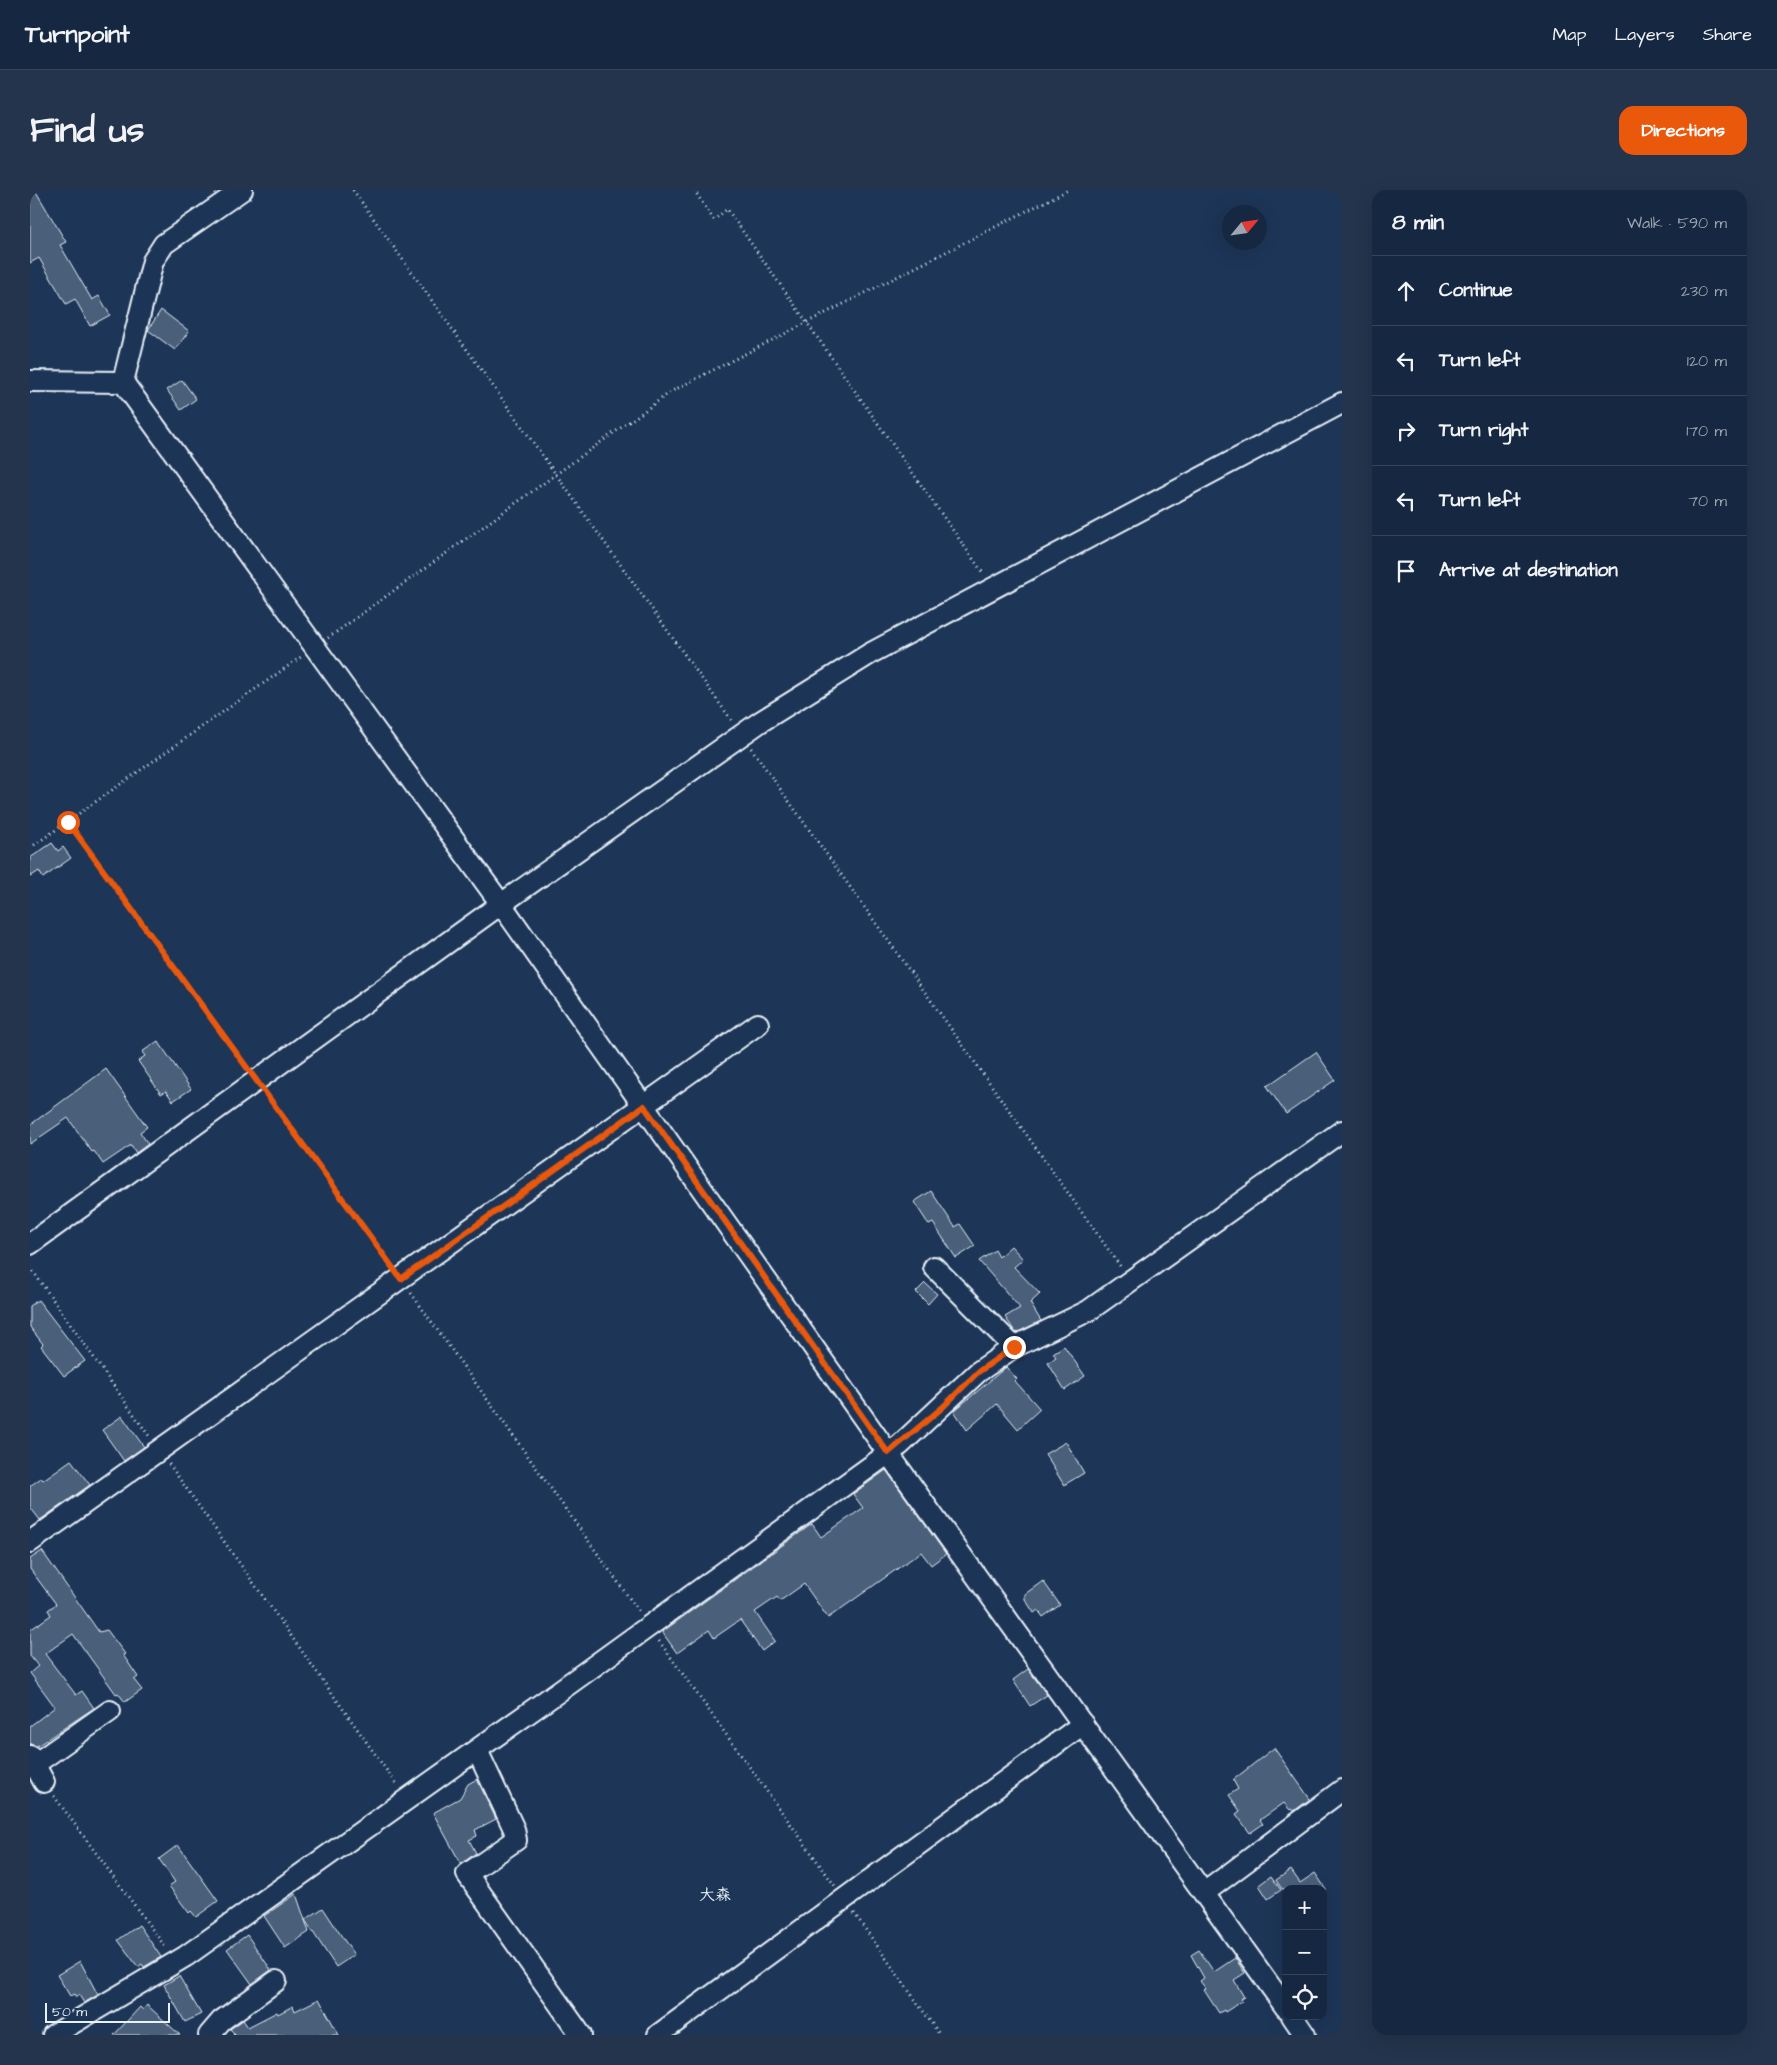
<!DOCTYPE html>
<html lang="en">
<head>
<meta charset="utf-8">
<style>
  :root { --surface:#162841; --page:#23344c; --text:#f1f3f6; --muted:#9ea6b1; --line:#35445a; --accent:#ea580c }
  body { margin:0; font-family:"Architects Daughter","Klee One",sans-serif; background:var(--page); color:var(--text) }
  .controls { position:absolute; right:15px; bottom:15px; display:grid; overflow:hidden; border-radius:10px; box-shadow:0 5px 20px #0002 }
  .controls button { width:45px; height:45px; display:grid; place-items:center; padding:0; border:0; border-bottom:1px solid var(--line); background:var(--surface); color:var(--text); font:25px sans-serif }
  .compass { position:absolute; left:1192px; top:15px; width:45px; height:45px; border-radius:50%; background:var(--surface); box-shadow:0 5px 20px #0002; rotate:61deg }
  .scale { position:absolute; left:15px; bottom:12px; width:125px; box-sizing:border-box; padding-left:5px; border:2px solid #e8f1f8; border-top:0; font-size:14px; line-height:18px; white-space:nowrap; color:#e8f1f8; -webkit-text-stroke:4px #1d3557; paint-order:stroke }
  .stop { position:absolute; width:15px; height:15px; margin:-11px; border:4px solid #ea580c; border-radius:50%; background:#fff }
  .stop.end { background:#ea580c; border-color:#fff; box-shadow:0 1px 5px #0008 }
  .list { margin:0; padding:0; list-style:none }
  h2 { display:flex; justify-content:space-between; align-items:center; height:65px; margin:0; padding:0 20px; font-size:21px }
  h2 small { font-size:16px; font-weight:400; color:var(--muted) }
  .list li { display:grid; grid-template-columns:32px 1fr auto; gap:15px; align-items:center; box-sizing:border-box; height:70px; padding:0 20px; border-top:1px solid var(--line) }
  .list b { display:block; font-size:19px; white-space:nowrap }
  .list em { font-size:16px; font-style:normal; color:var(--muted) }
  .icon { flex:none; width:28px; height:28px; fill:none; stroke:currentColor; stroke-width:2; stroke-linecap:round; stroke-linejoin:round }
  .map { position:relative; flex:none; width:1312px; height:1845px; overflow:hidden; border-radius:15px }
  header { display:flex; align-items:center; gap:30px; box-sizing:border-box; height:70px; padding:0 25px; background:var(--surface); border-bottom:1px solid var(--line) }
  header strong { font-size:24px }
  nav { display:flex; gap:28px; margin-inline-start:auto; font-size:18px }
  .intro { display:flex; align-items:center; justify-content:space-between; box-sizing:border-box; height:120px; padding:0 30px }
  h1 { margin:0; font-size:35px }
  .button { padding:12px 22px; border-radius:15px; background:var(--accent); color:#fff; font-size:18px; font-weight:700 }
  main { display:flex; gap:30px; padding:0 30px }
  aside { flex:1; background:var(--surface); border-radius:15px; box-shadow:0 5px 20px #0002 }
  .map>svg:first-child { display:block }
  .building { fill:#495e7a; stroke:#e8f1f8 }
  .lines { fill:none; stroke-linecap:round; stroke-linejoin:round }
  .street-casing { stroke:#e8f1f8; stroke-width:24 }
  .path { stroke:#e8f1f8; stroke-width:3; stroke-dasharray:1 4; stroke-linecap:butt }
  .street { stroke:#1d3557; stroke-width:20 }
  .route { stroke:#ea580c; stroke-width:6 }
  .labels { text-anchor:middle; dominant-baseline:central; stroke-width:5; stroke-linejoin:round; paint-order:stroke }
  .quarter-label { font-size:16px; font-weight:bold; fill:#e8f1f8; stroke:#1d3557 }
</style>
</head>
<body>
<header>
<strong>Turnpoint</strong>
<nav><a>Map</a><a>Layers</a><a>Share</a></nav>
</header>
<div class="intro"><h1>Find us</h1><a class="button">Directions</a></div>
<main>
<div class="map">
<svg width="1312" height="1845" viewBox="0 0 1312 1845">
  <rect width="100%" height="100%" fill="#1d3557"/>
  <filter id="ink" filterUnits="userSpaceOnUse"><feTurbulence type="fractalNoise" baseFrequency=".02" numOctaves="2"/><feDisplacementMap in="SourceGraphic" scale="10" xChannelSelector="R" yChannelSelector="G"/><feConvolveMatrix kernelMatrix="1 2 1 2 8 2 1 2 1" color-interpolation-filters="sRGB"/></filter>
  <g filter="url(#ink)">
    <g class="building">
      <polygon points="0,0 5,0 36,52 30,55 62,110 69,106 80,125 60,136 45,109 36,114 9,68 0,73"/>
      <polygon points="131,120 159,141 145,160 118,140"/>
      <polygon points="152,190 166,209 151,220 137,200"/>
      <polygon points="22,653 28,661 33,657 41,668 13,688 9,681 0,687 0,668"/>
      <polygon points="128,851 161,899 143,911 136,901 131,904 108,871 115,866 112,862"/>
      <polygon points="1286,862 1305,890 1256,924 1237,896"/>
      <polygon points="76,879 117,937 110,942 118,954 106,963 101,955 73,974 64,961 62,962 38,928 0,954 0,935"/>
      <polygon points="901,1001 925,1037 930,1034 945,1056 926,1068 903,1033 899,1035 884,1012"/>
      <polygon points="981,1056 993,1069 984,1077 1010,1104 1000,1113 1011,1131 986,1143 975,1127 990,1118 949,1071 965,1060 969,1067"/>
      <polygon points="895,1093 907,1104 898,1114 886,1102"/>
      <polygon points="8,1110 55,1171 34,1186 11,1156 13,1154 0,1137 0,1116"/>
      <polygon points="1034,1156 1055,1186 1035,1200 1018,1173 1026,1167 1023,1163"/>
      <polygon points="976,1177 987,1189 985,1191 1010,1219 988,1239 967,1214 937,1240 924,1221"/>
      <polygon points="92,1226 114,1257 94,1271 72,1240"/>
      <polygon points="1036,1252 1054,1283 1034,1295 1015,1264"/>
      <polygon points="41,1270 60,1295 10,1330 0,1317 0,1296 11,1288 13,1290"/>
      <polygon points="856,1280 916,1364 901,1375 891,1362 798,1428 774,1394 750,1411 747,1407 725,1422 745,1451 732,1461 710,1430 684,1448 679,1440 647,1463 632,1442 782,1334 791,1347 833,1318 823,1304"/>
      <polygon points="12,1361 69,1442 77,1440 95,1464 93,1465 108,1487 104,1490 112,1500 95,1512 88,1503 86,1504 43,1444 15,1464 46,1505 52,1501 64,1518 7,1556 0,1554 0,1536 25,1517 0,1483 8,1476 0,1466 0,1440 21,1425 18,1420 26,1414 0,1379 0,1369"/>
      <polygon points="1013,1391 1030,1415 1013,1427 1008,1420 1004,1423 995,1409 995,1404"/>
      <polygon points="998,1479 1017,1505 1000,1516 983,1490"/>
      <polygon points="1244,1558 1280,1609 1264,1621 1262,1619 1260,1620 1254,1613 1230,1630 1233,1634 1220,1643 1206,1624 1210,1621 1199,1605 1208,1599 1203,1590"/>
      <polygon points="447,1589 466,1629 445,1640 447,1646 439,1650 446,1663 431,1674 403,1623 430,1608 438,1594"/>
      <polygon points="148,1655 188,1711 166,1727 161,1721 159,1723 139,1696 145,1692 129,1669"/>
      <polygon points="1261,1680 1270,1693 1285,1683 1296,1699 1252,1699 1246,1690"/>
      <polygon points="1241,1686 1251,1700 1238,1709 1229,1695"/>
      <polygon points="266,1704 279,1742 255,1758 234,1726"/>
      <polygon points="293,1718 324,1765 306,1777 275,1730"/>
      <polygon points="109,1735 131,1767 114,1777 112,1774 108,1777 88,1750"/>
      <polygon points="217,1745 241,1780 222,1794 197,1759"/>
      <polygon points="1169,1760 1184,1782 1205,1768 1215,1783 1204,1790 1214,1807 1210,1809 1212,1811 1195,1822 1194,1820 1189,1823 1174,1800 1176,1799 1170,1791 1174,1788 1161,1765"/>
      <polygon points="50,1771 68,1805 54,1813 49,1805 46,1807 44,1804 40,1806 27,1785"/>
      <polygon points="149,1786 171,1824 155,1832 134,1795"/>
      <polygon points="289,1809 309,1845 202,1845 205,1844 200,1839 213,1830 218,1837 247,1822 248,1824 263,1816 265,1821"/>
      <polygon points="117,1815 140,1836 150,1845 84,1845 110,1817 113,1820"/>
    </g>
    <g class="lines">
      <defs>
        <g id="street">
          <polyline points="0,191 93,192 123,71 134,54 212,0"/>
          <polyline points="93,192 471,714 858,1263 1256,1818"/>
          <polyline points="0,1054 471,714 730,532 841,463 1312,213"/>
          <polyline points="904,1077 984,1157"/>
          <polyline points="0,1352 728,834"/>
          <polyline points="447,1560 484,1639 486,1650 437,1684 551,1845"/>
          <polyline points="0,1566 14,1592"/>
          <polyline points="5,1574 80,1521"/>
          <polyline points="1174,1703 1312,1600"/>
          <polyline points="1262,1826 1275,1845"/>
          <polyline points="23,1845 156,1766 521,1507 870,1255 948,1182 984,1157 1058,1121 1312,941"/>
          <polyline points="179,1845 191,1831 246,1791"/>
          <polyline points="628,1845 1053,1534"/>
        </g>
      </defs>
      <use href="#street" class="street-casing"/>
      <g class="path">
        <polyline points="323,0 702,531"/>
        <polyline points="664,0 684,30 697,19 953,383"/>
        <polyline points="298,448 642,201 1038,0"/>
        <polyline points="721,558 1090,1076"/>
        <polyline points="37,631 217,877"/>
        <polyline points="0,658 271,467"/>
        <polyline points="237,905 361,1075"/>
        <polyline points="0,1077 119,1246"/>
        <polyline points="381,1103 610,1423"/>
        <polyline points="139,1274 367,1595"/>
        <polyline points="629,1451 805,1696"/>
        <polyline points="24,1606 136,1758"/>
        <polyline points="824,1723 910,1845"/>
      </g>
      <use href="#street" class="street"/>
    </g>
  </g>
  <g class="lines" filter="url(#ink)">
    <polyline class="route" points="38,632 371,1089 614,916 858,1263 913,1217 948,1182 984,1157"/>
  </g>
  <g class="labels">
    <g class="quarter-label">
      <text x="685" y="1705">大森</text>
    </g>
  </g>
</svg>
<div class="controls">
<button>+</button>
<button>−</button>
<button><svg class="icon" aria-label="locate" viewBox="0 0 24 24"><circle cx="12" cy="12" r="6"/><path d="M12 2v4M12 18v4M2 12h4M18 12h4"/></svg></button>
</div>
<svg class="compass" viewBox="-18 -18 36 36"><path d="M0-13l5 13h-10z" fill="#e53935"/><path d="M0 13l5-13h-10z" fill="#9ea6b1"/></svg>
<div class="scale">50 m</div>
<div class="stop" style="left:38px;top:632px"></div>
<div class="stop end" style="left:984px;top:1157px"></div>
</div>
<aside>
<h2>8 min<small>Walk · 590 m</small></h2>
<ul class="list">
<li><svg class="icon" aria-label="ahead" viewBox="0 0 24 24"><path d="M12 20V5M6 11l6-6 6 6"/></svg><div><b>Continue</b></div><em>230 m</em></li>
<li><svg class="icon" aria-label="left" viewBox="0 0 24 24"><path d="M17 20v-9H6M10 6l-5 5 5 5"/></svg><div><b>Turn left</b></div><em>120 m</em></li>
<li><svg class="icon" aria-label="right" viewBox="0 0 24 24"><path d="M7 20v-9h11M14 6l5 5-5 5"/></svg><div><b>Turn right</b></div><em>170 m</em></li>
<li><svg class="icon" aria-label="left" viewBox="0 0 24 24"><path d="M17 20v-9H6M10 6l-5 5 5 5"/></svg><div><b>Turn left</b></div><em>70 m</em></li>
<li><svg class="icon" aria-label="arrive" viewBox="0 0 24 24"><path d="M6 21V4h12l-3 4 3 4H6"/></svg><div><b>Arrive at destination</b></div></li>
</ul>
</aside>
</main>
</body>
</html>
